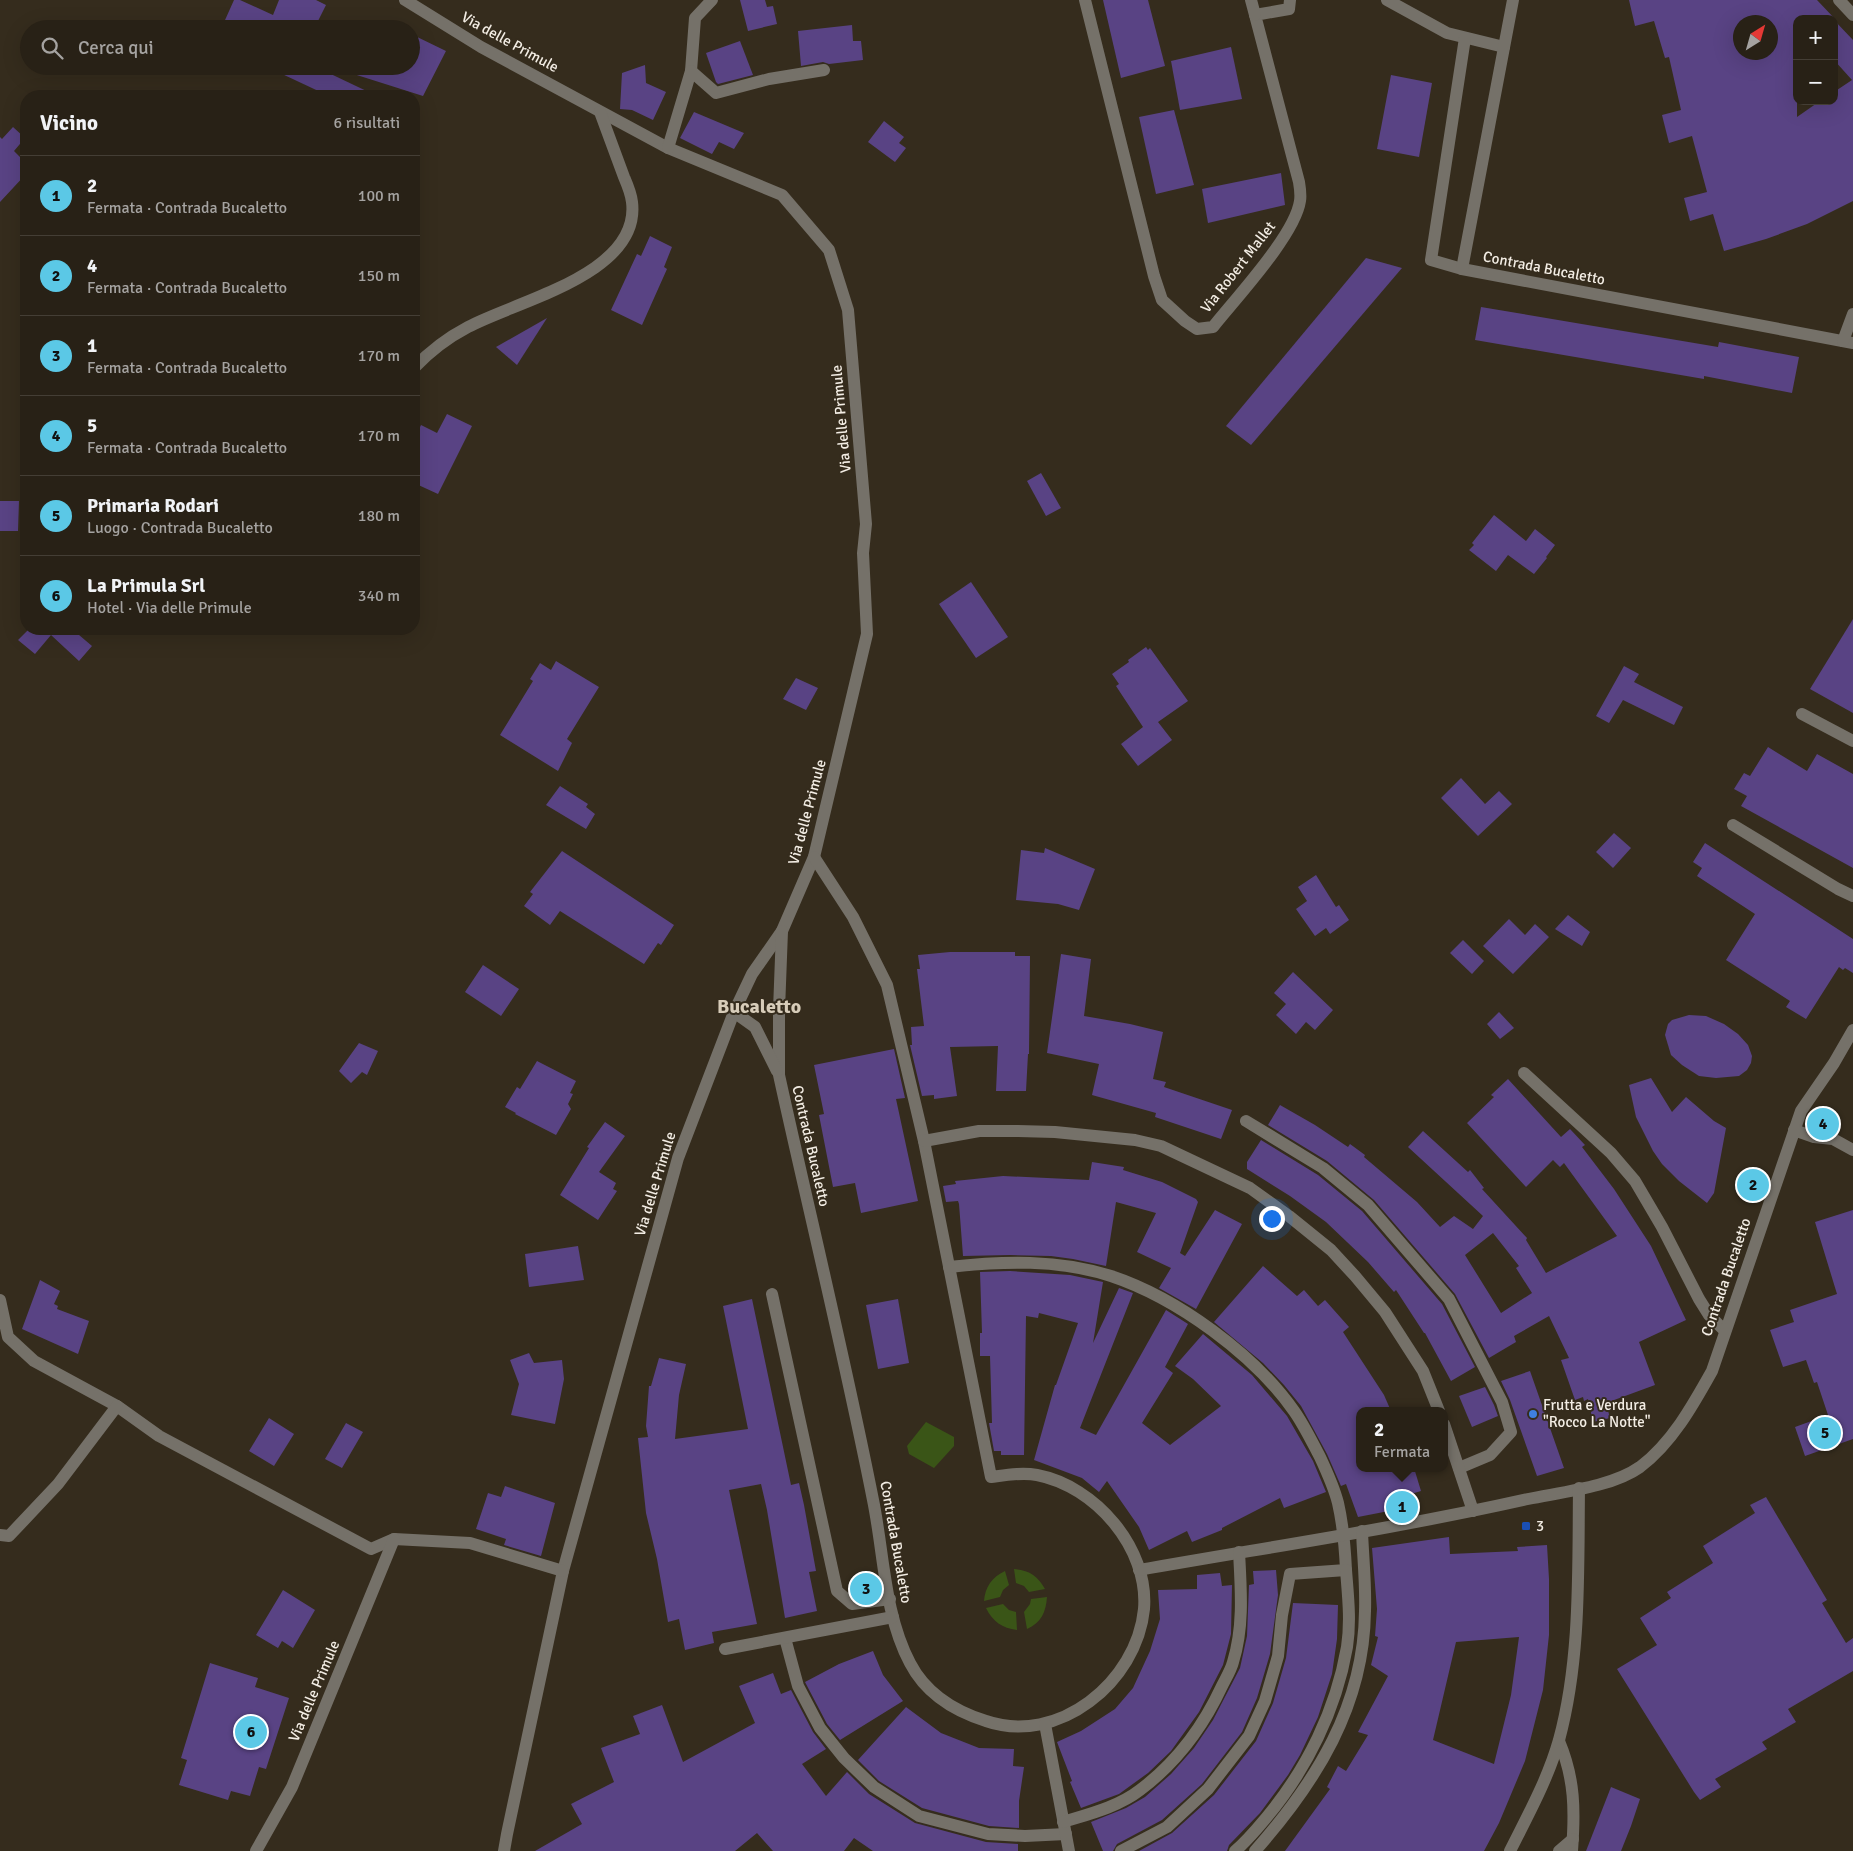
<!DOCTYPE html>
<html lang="it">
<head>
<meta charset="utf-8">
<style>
  :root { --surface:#282116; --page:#342e23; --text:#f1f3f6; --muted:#a5a3a1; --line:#443e35; --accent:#5bc8e6 }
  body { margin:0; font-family:Signika,sans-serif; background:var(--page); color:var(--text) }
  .controls { position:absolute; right:15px; top:15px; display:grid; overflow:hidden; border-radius:10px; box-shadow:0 5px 20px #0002 }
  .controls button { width:45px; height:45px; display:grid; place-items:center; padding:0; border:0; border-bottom:1px solid var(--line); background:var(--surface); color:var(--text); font:25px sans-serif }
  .compass { position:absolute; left:1733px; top:15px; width:45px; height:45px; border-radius:50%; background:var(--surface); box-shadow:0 5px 20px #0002; rotate:37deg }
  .you { position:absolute; left:1271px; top:1218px; width:18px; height:18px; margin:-12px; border:4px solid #fff; border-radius:50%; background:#1a73e8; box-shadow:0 0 0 8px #1a73e833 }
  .badge { display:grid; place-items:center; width:32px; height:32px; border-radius:50%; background:var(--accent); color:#111; font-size:16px; font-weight:700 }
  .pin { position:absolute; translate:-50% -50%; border:2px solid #fff; box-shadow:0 1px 5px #0006 }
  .popup { position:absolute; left:1356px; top:1407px; width:92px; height:65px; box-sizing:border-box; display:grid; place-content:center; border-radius:10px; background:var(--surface); filter:drop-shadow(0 1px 4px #0005); font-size:16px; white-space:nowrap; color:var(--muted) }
  .popup b { font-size:19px; color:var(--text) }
  .popup::after { content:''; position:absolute; left:50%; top:100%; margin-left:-10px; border:10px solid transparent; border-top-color:var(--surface) }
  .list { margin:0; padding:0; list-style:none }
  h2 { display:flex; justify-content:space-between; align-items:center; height:65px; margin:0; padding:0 20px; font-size:21px }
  h2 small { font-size:16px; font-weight:400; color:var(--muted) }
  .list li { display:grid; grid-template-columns:32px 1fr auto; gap:15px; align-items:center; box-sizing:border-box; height:80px; padding:0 20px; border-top:1px solid var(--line) }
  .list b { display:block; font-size:19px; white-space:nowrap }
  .list p { margin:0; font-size:16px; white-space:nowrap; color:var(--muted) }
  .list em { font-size:16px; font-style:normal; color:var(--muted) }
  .icon { flex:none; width:28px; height:28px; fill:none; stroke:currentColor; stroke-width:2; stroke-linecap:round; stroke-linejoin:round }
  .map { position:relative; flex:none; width:1853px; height:1851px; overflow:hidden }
  .search { position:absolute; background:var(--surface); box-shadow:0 5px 20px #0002; left:20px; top:20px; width:400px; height:55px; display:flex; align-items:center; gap:12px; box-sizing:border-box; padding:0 18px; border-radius:28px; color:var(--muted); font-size:19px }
  .panel { position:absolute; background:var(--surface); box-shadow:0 5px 20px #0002; left:20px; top:90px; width:400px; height:545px; border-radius:20px }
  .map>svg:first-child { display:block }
  .green { fill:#3a5517 }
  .building { fill:#594384; fill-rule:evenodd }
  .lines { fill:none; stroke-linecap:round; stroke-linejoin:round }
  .street { stroke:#757169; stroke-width:12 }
  .shop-dot { fill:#3f7fe0; stroke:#352c1d; stroke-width:2 }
  .transit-dot { fill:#1a4fb4; stroke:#352c1d; stroke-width:2 }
  .labels { text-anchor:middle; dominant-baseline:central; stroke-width:4; stroke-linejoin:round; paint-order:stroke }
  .street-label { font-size:15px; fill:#f3ede4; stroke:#352c1d }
  .poi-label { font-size:15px; fill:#f3ede4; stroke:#352c1d; text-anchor:start }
  .district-label { font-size:20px; font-weight:bold; fill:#d7ccb9; stroke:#352c1d }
</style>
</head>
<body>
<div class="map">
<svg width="1853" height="1851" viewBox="0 0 1853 1851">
  <rect width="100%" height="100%" fill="#352c1d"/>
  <g class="green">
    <polygon points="926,1422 954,1437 954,1446 934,1468 909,1454 907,1446"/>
    <path d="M1014 1569C1029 1570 1038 1576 1045 1589L1029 1592 1024 1586 1016 1583Z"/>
    <path d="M1005 1571 1009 1585 1003 1590 1000 1597 984 1601C985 1587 992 1577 1005 1571Z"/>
    <path d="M1047 1597C1046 1612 1041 1623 1027 1629L1024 1612 1030 1604 1031 1599Z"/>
    <path d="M1003 1604 1009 1610 1016 1612 1017 1630C1002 1628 993 1622 986 1608Z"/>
  </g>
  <g class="building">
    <polygon points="234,0 240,0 273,15 279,0 316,0 326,5 314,29 221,29"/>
    <polygon points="740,0 765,0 767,7 773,6 777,24 748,31"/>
    <polygon points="1103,0 1148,0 1165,66 1121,78"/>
    <path d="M1629 0H1817L1835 19H1797V117L1820 101H1834V92L1852 80 1834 60V20L1853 40V201L1807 224 1766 239 1724 251 1713 214 1690 221 1684 198 1707 192 1692 136 1669 143 1662 115 1681 110 1669 57 1665 58 1654 21 1635 26ZM1740 22H1770V52H1740Z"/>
    <polygon points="852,25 853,41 861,41 863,60 829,64 823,62 801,66 798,31"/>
    <polygon points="411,34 446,51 423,96 341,70 342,66 411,66"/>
    <polygon points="740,41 753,75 718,84 716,82 706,53"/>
    <polygon points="1231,47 1242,99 1180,110 1171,61"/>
    <polygon points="645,65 646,83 666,92 653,120 632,110 620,109 622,73"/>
    <polygon points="265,66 314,66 377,96 329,96"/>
    <polygon points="1391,75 1432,83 1419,157 1377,149"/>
    <polygon points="1174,110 1194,185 1156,194 1139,117"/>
    <polygon points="694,112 744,133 734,149 719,142 712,154 680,138"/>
    <polygon points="884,121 904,137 899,143 906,148 895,162 868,142"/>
    <polygon points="13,127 25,138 14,151 26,163 26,174 0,202 0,137 2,139"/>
    <polygon points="1281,173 1285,205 1208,223 1202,189"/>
    <polygon points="650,236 672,247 664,267 667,269 642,325 611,310 637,254 641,256"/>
    <polygon points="1366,258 1402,268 1251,445 1226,426"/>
    <polygon points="1481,307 1718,347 1719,342 1799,357 1792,393 1704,376 1704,379 1475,340"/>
    <polygon points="547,318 517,365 496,347"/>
    <polygon points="447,414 472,426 438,494 414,483 414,440 421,425 437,433"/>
    <polygon points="1041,473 1061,508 1046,516 1027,481"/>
    <polygon points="0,501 19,501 18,531 0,531"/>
    <polygon points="1494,515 1526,541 1535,529 1555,545 1546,557 1547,558 1534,574 1508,555 1496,571 1469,550 1474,545 1472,543"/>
    <polygon points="971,582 1008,637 976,658 939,604"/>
    <polygon points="1853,619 1853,713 1810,689"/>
    <polygon points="29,629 72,629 92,646 79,661 51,635 35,654 18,640"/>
    <polygon points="1146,647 1148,650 1150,648 1188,701 1158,722 1172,740 1138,766 1121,744 1143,727 1116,686 1119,684 1112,674 1129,662 1128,660"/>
    <polygon points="556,661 599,687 567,739 572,743 558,771 500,735 533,681 530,679 540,663 551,670"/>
    <polygon points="1624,666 1639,674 1634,682 1683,707 1674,725 1623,700 1609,723 1596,716"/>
    <polygon points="796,678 818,688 806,710 783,699"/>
    <polygon points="1768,747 1807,771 1817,754 1853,774 1853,868 1741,806 1747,796 1734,789 1744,773 1750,776"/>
    <polygon points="1461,778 1485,804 1499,791 1512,804 1478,836 1441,798"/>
    <polygon points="560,786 588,804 586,807 595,814 586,829 546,805"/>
    <polygon points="1614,833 1631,848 1613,868 1596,852"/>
    <polygon points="1705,843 1853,939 1853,973 1845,968 1843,970 1839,967 1806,1019 1786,1007 1790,1001 1726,960 1755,914 1697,876 1702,868 1693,862"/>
    <polygon points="1045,848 1095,869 1079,910 1058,904 1016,900 1021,850 1044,853"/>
    <polygon points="562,851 674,925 661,945 658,943 644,964 560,911 550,925 524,906 533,894 530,892"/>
    <polygon points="1316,875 1336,907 1339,905 1349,920 1330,934 1326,928 1315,936 1296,909 1307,901 1298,887"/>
    <polygon points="1568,915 1590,932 1582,946 1555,929"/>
    <polygon points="1509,919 1525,935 1535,924 1549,937 1513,974 1483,946"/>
    <polygon points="1463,940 1484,961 1472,974 1450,953"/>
    <polygon points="950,952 1015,952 1015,956 1030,956 1029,1054 1028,1054 1026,1091 996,1091 998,1046 950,1047 957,1096 934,1099 934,1095 922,1096 910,1045 912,1045 911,1027 924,1026 917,969 920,969 918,955"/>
    <polygon points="1061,954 1091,959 1084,1016 1130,1024 1163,1032 1153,1079 1166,1082 1164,1087 1232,1110 1221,1139 1155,1117 1156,1113 1092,1095 1099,1064 1047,1053"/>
    <polygon points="483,965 519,989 501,1016 465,992"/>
    <polygon points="1293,972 1333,1010 1315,1030 1306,1022 1296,1034 1276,1015 1286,1004 1274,993"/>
    <polygon points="1499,1012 1514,1028 1500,1039 1487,1024"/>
    <polygon points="1689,1015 1706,1016 1724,1024 1738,1034 1748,1045 1752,1056 1751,1063 1747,1070 1739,1076 1716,1078 1699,1076 1682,1065 1671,1055 1665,1035 1668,1024 1672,1020"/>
    <polygon points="359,1043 378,1051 367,1075 362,1072 351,1083 339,1071"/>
    <polygon points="894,1049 905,1098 896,1099 918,1201 861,1213 855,1183 833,1187 819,1115 824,1114 814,1065"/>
    <polygon points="537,1061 576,1081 570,1093 573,1094 568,1104 571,1109 556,1135 515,1114 516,1113 505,1107 517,1087 520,1089"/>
    <polygon points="1651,1078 1672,1112 1686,1097 1714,1121 1726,1128 1714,1193 1707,1203 1679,1181 1662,1164 1653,1151 1636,1117 1629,1085"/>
    <path d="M1508 1079 1561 1137 1570 1129 1585 1145 1582 1147 1614 1189 1651 1246 1686 1320 1639 1342 1655 1385 1606 1403 1610 1418 1593 1422 1588 1399 1584 1401 1583 1397 1575 1400 1561 1360 1569 1358 1549 1316 1514 1336 1516 1342 1489 1358 1455 1294 1374 1200 1327 1161 1268 1125 1280 1105 1315 1125 1348 1147 1350 1144 1365 1155 1364 1157 1417 1202 1440 1227 1454 1216 1473 1229 1483 1216 1408 1147 1423 1131 1468 1172 1470 1170 1484 1188 1482 1189 1527 1238 1526 1240 1546 1273 1617 1236 1564 1163 1560 1167 1553 1160 1526 1187 1467 1123 1494 1097 1491 1095ZM1493 1233 1519 1266 1516 1268 1532 1293 1501 1313 1465 1255Z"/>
    <polygon points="605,1122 625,1136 599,1172 616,1183 613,1189 617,1191 598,1220 560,1195 589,1148 587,1147"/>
    <polygon points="1261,1140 1318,1175 1362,1211 1442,1304 1475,1367 1451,1381 1425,1333 1424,1333 1396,1290 1394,1292 1368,1262 1326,1222 1290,1196 1247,1169 1247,1162"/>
    <polygon points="1092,1162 1124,1167 1123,1170 1162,1182 1196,1199 1198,1202 1180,1253 1185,1256 1215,1210 1242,1224 1196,1309 1159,1288 1171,1268 1137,1252 1156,1213 1116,1202 1106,1266 1073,1259 1051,1256 1010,1255 963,1256 959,1204 958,1201 946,1202 943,1186 956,1184 955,1181 1003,1176 1089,1180"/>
    <polygon points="1853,1210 1853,1439 1805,1456 1795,1427 1828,1415 1817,1382 1814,1383 1806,1360 1783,1367 1770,1330 1794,1322 1790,1310 1837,1294 1815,1222"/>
    <polygon points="578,1246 584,1280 529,1287 525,1254"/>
    <polygon points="1263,1266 1297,1296 1304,1290 1318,1306 1325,1300 1349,1327 1343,1332 1384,1395 1391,1411 1360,1411 1360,1468 1414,1468 1421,1491 1391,1500 1394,1510 1358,1517 1346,1484 1341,1486 1327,1454 1301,1406 1284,1385 1263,1363 1214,1322"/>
    <polygon points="1010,1271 1070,1275 1103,1282 1093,1343 1119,1288 1133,1293 1080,1428 1096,1435 1166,1310 1188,1324 1165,1367 1173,1373 1142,1423 1170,1445 1221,1406 1193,1379 1175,1366 1203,1334 1252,1375 1287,1416 1313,1461 1326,1492 1284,1508 1280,1498 1222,1528 1222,1530 1192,1542 1187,1531 1149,1550 1139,1527 1107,1481 1099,1492 1082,1478 1034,1460 1055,1385 1056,1385 1078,1323 1039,1313 1038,1318 1026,1316 1024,1455 1001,1455 1001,1451 994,1451 989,1423 992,1423 990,1356 980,1356 980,1333 982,1333 980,1272"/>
    <polygon points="40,1280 60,1291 54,1304 58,1306 57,1309 89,1321 78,1354 22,1329"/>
    <polygon points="752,1299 791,1485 799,1483 804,1505 816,1571 809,1572 817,1611 785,1618 767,1510 761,1484 729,1490 757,1624 712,1632 714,1643 685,1650 679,1619 668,1622 657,1559 646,1513 638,1438 648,1437 646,1426 649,1386 651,1386 659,1358 686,1364 679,1395 675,1439 748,1429 723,1306"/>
    <polygon points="898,1299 909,1363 878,1369 866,1305"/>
    <polygon points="529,1353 534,1363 562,1360 564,1379 555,1424 511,1415 519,1384 510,1360"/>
    <polygon points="1530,1371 1564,1468 1537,1476 1510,1400 1501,1381"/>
    <polygon points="1485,1387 1494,1405 1498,1416 1472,1427 1459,1396"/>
    <polygon points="269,1418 294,1434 274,1466 249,1451"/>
    <polygon points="346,1423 363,1432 342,1468 325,1459"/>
    <polygon points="505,1486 555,1503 541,1556 504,1545 506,1539 476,1529 488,1493 501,1497"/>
    <polygon points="1766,1497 1827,1600 1822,1603 1846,1643 1853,1638 1853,1671 1788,1709 1796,1722 1762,1742 1767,1749 1715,1779 1721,1787 1700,1800 1694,1792 1617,1669 1657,1645 1640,1618 1671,1598 1667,1592 1713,1563 1703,1546 1755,1513 1750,1505"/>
    <path d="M1449 1537 1450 1554 1518 1551 1517 1547 1547 1545 1549 1579V1635L1543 1690 1525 1761 1499 1823 1484 1851H1285L1330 1789 1327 1787 1338 1766 1346 1771 1368 1735 1358 1732 1388 1676 1371 1665 1378 1637 1375 1636 1377 1609 1372 1548ZM1519 1637 1511 1695 1494 1764 1433 1740 1456 1642Z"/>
    <polygon points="1276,1570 1278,1595 1270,1654 1257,1698 1242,1732 1202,1784 1162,1820 1117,1844 1113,1851 1103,1851 1091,1822 1126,1808 1145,1797 1171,1774 1194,1748 1213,1720 1240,1668 1247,1636 1249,1585 1254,1584 1253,1571"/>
    <polygon points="1220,1573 1222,1586 1232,1585 1231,1634 1223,1665 1199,1712 1171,1751 1148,1773 1119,1794 1081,1808 1070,1782 1072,1781 1057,1742 1081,1731 1115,1709 1133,1688 1150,1651 1160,1619 1158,1590 1197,1589 1197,1575"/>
    <polygon points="283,1590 315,1610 293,1648 282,1641 278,1648 256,1635"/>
    <polygon points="1293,1603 1338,1605 1337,1639 1332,1674 1318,1717 1300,1755 1288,1775 1260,1813 1229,1845 1227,1851 1139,1851 1172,1833 1214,1795 1256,1741 1273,1703 1286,1658"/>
    <polygon points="873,1651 883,1675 903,1701 840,1740 827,1724 805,1682 839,1664"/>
    <polygon points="210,1663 258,1678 255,1687 289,1698 266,1769 259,1767 250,1796 231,1791 228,1800 179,1785 187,1760 181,1758"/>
    <polygon points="773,1673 781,1694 791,1690 813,1732 826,1749 802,1764 826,1796 847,1772 869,1794 915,1823 986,1842 1018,1844 1018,1851 873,1851 854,1838 844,1851 773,1851 757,1833 735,1851 535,1851 582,1824 571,1804 614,1782 601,1748 640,1734 633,1716 662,1705 683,1762 755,1723 739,1686"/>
    <polygon points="906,1707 941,1733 979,1748 1014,1749 1013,1766 1024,1767 1019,1801 1019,1828 989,1826 922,1808 879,1781 858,1760"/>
    <polygon points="1611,1787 1640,1799 1631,1826 1621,1851 1586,1851"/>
  </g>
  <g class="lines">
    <g class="street">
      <polyline points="405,0 481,47 668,148 782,195 829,250 848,310 866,524 863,553 867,634 814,857 782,931 752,974 734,1012 678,1158 563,1571 507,1834 504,1851"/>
      <path d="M1085 0 1154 276 1162 300 1185 321 1197 329 1213 327C1236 298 1295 235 1300 201 1301 195 1300 188 1299 182L1255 15 1289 9 1290 0"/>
      <polyline points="1251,0 1255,15"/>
      <polyline points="1387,0 1447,33 1504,47"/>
      <polyline points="1839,0 1853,15"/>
      <polyline points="1465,38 1431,260 1462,269 1853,343"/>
      <polyline points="691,71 695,18 712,0"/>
      <polyline points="668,148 691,71 716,93 769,79 824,70"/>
      <polyline points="1462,269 1513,0"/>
      <polyline points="1843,341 1853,314"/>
      <path d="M414 368C430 351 447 338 468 327 516 301 641 274 632 202 631 193 627 184 624 177 616 155 608 134 600 112"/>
      <polyline points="1802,714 1853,741"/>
      <polyline points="1733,825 1838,889 1853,896"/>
      <path d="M782 931 779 1010V1075C810 1216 845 1358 873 1500 884 1553 884 1614 910 1663 926 1694 954 1711 986 1721 1058 1746 1137 1682 1144 1609 1149 1548 1095 1486 1037 1475 1022 1472 1006 1475 991 1477L924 1141 887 985 853 917 814 857"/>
      <polyline points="734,1012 755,1027 777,1071"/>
      <polyline points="1524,1073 1611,1153 1635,1181 1662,1227 1699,1299 1709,1315 1724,1330"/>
      <polyline points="1246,1121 1323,1168 1368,1205 1449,1299 1502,1402 1511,1432 1490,1455 1459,1468"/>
      <polyline points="1794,1130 1814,1137 1833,1139 1853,1150"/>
      <polyline points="924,1141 979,1131 1018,1131 1055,1132 1135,1140 1161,1146 1250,1188 1289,1216 1331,1250 1355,1276 1385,1312 1423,1371 1439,1411"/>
      <path d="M949 1267C1002 1261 1059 1259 1111 1276 1177 1298 1254 1354 1294 1411 1304 1425 1312 1442 1320 1457 1327 1472 1334 1487 1338 1503 1343 1525 1345 1548 1346 1570L1290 1574 1282 1615 1278 1656 1265 1701 1249 1736 1208 1789 1167 1827 1121 1851"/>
      <polyline points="772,1294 837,1591 852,1604 890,1599"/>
      <polyline points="0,1300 8,1337 34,1361 117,1406 159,1436 371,1549 394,1539 470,1543 563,1571"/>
      <polyline points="1444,1424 1473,1511"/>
      <polyline points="0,1535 9,1536 58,1484 117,1406"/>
      <path d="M1139 1570C1269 1547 1399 1528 1528 1499 1562 1492 1612 1487 1640 1467 1672 1443 1693 1405 1712 1371L1801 1111 1834 1063 1853 1030"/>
      <polyline points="785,1638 798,1686 820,1728 844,1758 874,1787 919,1816 988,1834 1025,1836 1066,1834"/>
      <polyline points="725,1649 893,1617"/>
      <polyline points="1045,1724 1069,1851"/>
      <path d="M1559 1741C1575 1779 1575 1811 1572 1851"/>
      <path d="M1063 1822C1089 1814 1118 1807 1140 1790 1176 1763 1203 1727 1222 1686 1226 1678 1231 1670 1233 1662 1244 1627 1241 1589 1239 1552"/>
      <polyline points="256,1851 292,1787 394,1539"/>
      <path d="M1235 1851C1247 1841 1256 1830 1266 1818 1307 1769 1336 1710 1347 1647 1351 1621 1348 1596 1346 1570"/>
      <path d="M1255 1851C1316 1782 1364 1706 1365 1611 1366 1585 1363 1558 1362 1531"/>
      <path d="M1510 1851C1528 1815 1548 1779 1559 1740 1581 1659 1578 1571 1579 1488"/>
      <polyline points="1559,1851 1573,1839"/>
    </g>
  </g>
  <circle class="shop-dot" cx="1533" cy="1414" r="5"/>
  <rect class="transit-dot" x="1521" y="1521" width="10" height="10" rx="2.5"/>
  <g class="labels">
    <g class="street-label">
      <text transform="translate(510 42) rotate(29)">Via delle Primule</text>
      <text transform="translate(1238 267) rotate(-52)">Via Robert Mallet</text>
      <text transform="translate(1544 268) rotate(11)">Contrada Bucaletto</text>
      <text transform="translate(841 419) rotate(-95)">Via delle Primule</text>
      <text transform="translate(807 812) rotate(-75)">Via delle Primule</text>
      <text transform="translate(811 1146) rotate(77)">Contrada Bucaletto</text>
      <text transform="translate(655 1184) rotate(-73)">Via delle Primule</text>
      <text transform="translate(1726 1277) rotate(-71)">Contrada Bucaletto</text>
      <text transform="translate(896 1542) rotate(80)">Contrada Bucaletto</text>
      <text transform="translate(314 1691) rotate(-67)">Via delle Primule</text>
    </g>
    <g class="poi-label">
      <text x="1543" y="1405">Frutta e Verdura<tspan x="1543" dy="17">"Rocco La Notte"</tspan></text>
      <text x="1536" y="1526">3</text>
    </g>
    <g class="district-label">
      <text x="759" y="1006">Bucaletto</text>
    </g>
  </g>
</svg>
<div class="controls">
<button>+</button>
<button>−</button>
</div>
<svg class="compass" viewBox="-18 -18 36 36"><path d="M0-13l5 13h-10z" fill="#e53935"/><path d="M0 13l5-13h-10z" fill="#a5a3a1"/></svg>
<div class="you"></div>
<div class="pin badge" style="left:1402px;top:1507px">1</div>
<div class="popup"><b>2</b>Fermata</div>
<div class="pin badge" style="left:1753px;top:1185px">2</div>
<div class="pin badge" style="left:866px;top:1589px">3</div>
<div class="pin badge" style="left:1823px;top:1124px">4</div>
<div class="pin badge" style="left:1825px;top:1433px">5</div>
<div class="pin badge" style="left:251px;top:1732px">6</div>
<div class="search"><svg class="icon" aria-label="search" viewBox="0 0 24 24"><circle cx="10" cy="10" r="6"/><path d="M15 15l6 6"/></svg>Cerca qui</div>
<section class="panel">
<h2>Vicino<small>6 risultati</small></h2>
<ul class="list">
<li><span class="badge">1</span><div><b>2</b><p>Fermata · Contrada Bucaletto</p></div><em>100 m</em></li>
<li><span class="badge">2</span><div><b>4</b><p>Fermata · Contrada Bucaletto</p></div><em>150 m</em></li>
<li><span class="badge">3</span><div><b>1</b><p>Fermata · Contrada Bucaletto</p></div><em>170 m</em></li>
<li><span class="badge">4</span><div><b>5</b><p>Fermata · Contrada Bucaletto</p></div><em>170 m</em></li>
<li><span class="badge">5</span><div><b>Primaria Rodari</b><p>Luogo · Contrada Bucaletto</p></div><em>180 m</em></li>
<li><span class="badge">6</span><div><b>La Primula Srl</b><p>Hotel · Via delle Primule</p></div><em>340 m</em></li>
</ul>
</section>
</div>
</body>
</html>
